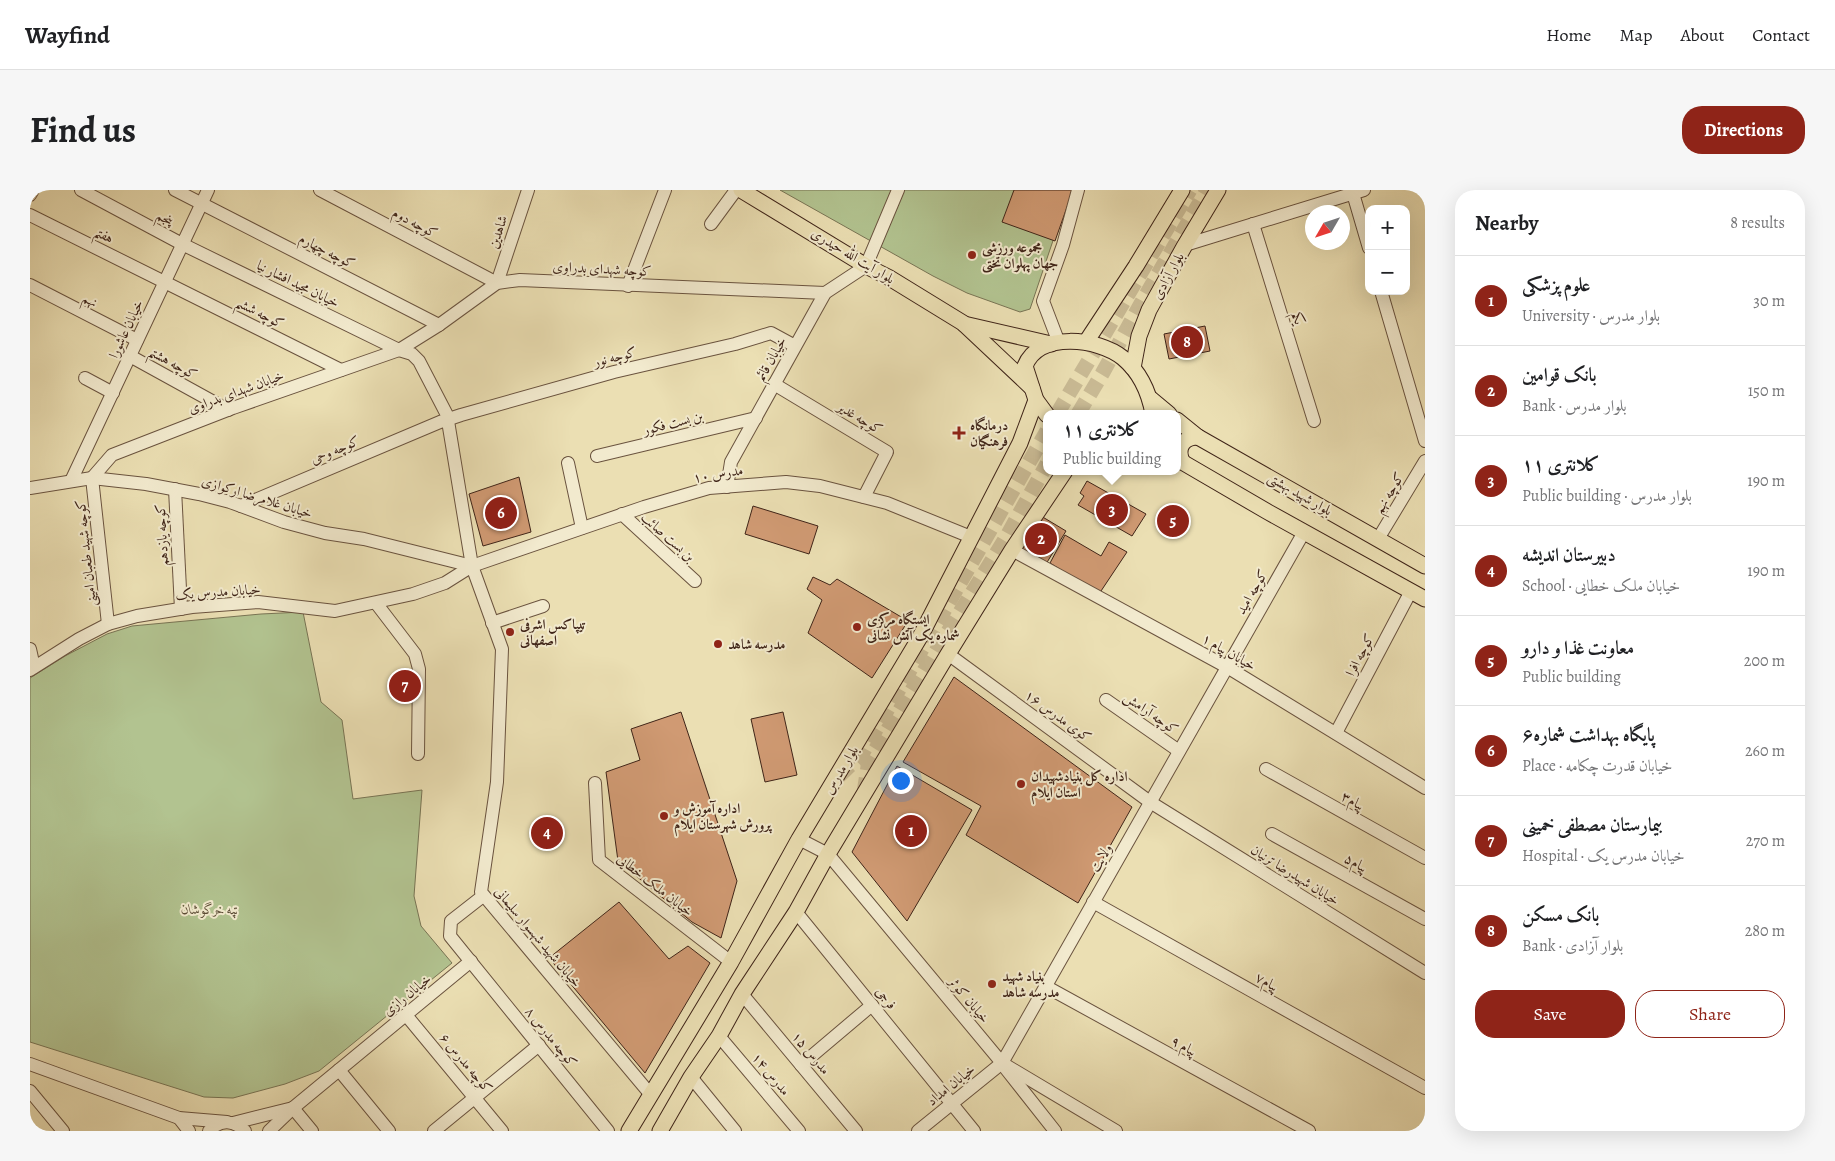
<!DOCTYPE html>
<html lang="en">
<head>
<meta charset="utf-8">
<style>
  :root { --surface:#fff; --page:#f6f6f6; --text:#202124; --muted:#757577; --line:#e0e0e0; --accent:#8f2418 }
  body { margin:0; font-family:Alegreya,Amiri,serif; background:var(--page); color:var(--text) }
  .controls { position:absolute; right:15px; top:15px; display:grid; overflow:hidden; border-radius:10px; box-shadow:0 5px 20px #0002 }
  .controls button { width:45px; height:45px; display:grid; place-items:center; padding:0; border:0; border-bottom:1px solid var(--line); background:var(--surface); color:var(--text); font:25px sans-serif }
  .compass { position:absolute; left:1275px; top:15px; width:45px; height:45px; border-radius:50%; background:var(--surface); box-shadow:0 5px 20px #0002; rotate:231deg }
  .you { position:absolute; left:870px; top:590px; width:18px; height:18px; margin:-12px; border:4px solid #fff; border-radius:50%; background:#1a73e8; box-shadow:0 0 0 8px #1a73e833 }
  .badge { display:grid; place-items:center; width:32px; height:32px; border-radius:50%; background:var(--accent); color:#fff; font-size:16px; font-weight:700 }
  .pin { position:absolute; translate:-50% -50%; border:2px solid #fff; box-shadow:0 1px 5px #0006 }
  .popup { position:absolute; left:1013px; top:220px; width:138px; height:65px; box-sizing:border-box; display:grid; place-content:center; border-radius:10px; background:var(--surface); filter:drop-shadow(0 1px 4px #0005); font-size:16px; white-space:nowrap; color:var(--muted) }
  .popup b { font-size:19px; color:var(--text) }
  .popup::after { content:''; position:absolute; left:50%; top:100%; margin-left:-10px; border:10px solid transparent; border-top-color:var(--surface) }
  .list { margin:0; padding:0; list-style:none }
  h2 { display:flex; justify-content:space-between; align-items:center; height:65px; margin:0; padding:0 20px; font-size:21px }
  h2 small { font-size:16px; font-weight:400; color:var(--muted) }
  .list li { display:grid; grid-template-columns:32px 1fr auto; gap:15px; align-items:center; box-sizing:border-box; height:90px; padding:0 20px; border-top:1px solid var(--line) }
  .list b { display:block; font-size:19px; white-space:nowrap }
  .list p { margin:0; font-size:16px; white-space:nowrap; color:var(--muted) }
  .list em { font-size:16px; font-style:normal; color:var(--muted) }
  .actions { display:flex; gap:10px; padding:15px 20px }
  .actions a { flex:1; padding:11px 0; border:1px solid var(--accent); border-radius:20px; text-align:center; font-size:18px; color:var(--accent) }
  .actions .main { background:var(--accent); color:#fff }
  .map { position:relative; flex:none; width:1395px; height:941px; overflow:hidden; border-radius:20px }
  header { display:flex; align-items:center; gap:30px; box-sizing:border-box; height:70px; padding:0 25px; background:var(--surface); border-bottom:1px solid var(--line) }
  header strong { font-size:24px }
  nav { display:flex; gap:28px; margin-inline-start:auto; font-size:18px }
  .intro { display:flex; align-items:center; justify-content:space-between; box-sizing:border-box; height:120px; padding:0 30px }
  h1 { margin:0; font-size:35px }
  .button { padding:12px 22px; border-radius:20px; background:var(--accent); color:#fff; font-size:18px; font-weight:700 }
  main { display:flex; gap:30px; padding:0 30px }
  aside { flex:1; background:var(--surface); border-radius:20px; box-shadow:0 5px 20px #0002 }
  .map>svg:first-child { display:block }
  .green { fill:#b2c390; stroke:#787454 }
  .building { fill:#d09a73; stroke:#3f2418 }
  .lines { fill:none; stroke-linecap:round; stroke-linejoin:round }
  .major-tunnel { stroke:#c9ba94; stroke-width:15; stroke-dasharray:15 8; stroke-linecap:butt }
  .minor-casing { stroke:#6a533f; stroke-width:14 }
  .major-casing { stroke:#3f2418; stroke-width:17 }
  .minor { stroke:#f2eace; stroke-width:12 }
  .major { stroke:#ebdfb3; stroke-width:15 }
  .poi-dot { fill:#8f2418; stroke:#f2eace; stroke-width:2 }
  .labels { text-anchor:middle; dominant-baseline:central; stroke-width:4; stroke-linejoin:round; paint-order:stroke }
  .street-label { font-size:14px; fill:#3f2418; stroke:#f2eace }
  .poi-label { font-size:14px; font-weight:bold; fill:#3f2418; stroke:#f2eace; text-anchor:start }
  .park-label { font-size:14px; font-style:italic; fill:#5c4c36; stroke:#f2eace }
</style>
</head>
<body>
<header>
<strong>Wayfind</strong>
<nav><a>Home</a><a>Map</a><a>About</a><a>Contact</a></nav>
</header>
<div class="intro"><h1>Find us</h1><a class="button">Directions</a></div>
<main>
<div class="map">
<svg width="1395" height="941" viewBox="0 0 1395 941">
  <rect width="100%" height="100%" fill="#ebdfb3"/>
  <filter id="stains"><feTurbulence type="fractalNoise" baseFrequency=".004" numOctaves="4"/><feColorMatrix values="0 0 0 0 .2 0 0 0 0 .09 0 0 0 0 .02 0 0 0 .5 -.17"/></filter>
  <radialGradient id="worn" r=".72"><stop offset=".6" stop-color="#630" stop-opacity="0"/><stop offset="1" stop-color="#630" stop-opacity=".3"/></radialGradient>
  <g class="green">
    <polygon points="750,0 1040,0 1000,119 990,122 937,103 903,86"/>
    <polygon points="273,422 291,512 312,530 323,609 392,600 384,706 391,736 422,773 289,881 255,894 203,908 174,907 0,852 0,488 35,466 77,444 102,436 231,424"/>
  </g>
  <g class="building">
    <polygon points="984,0 1043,0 1025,51 972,32"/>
    <polygon points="1175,136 1180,161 1139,169 1134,144"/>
    <polygon points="489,287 501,342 453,356 439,304"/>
    <polygon points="1057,291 1116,324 1102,346 1048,315 1054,306 1050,303"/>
    <polygon points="723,316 788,336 779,364 715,344"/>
    <polygon points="1006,323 1036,341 1016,374 987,356"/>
    <polygon points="1035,345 1071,366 1079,352 1097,362 1069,404 1020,373"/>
    <polygon points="783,387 800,395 807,389 878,431 842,488 778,443 792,410 777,399"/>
    <polygon points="924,487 1102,617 1048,713 936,645 951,616 873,572"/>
    <polygon points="651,522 707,691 691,748 662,732 588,671 576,582 610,570 601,539"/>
    <polygon points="753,522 767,585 735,592 721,529"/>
    <polygon points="867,576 942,620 877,731 822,662"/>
    <polygon points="589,712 639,769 658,756 680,773 615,883 519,768"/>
  </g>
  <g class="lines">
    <g class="major-tunnel">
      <polyline points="1027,224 1160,0"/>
      <polyline points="1048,224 1072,184 1113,110 1177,0"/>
      <polyline points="809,586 832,564 1017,241"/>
      <polyline points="834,603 839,570 977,346 1017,274"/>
    </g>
    <defs>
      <g id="minor">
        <polyline points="51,0 152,54 369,160 382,164 389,171 417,225 442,376 472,459 467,592 451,702 621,905"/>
        <polyline points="145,0 409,135"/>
        <polyline points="290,0 467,93 498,0"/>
        <polyline points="1322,0 1339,58"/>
        <polyline points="0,5 3,0"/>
        <polyline points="0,25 311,180"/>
        <polyline points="681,34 706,0"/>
        <polyline points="1223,34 1284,231"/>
        <polyline points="1155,55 1334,0"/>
        <polyline points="0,95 107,150"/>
        <polyline points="598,96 635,0"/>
        <polyline points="1351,101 1395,251"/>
        <polyline points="1029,153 1013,111 1033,55 1048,0"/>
        <polyline points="100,166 198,220"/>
        <polyline points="55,188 83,203"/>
        <polyline points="744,194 857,262 834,307"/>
        <polyline points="567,266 726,228"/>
        <polyline points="538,273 552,338"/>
        <polyline points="41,291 178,0"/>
        <polyline points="697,297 701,272 795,103 836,76 868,0"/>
        <polyline points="0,298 62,288 116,294 169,304 200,312 254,332 295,343 334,349 442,376"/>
        <polyline points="145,299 151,419"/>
        <polyline points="211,316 410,232 431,225 584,182 705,154 741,143 765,156"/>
        <polyline points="592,324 665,391"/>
        <polyline points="1348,349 1395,271"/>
        <polyline points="982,360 1197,477 1395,598"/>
        <polyline points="346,413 385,464 389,479 388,564"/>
        <polyline points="462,433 513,416"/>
        <polyline points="78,434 62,288 82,265 203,218 369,160 409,135 467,93 490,90 795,103"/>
        <polyline points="0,459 4,477"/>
        <polyline points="918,464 1120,612 1395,783"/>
        <polyline points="0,480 49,449 78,434 107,426 162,417 228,412 305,421 383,404 415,393 442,376 614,317 679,298 756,292 790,296 857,313 941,347"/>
        <polyline points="1076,510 1149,561"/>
        <polyline points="1306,543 1381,401"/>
        <polyline points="1236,579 1395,668"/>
        <polyline points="565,593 569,670 701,772"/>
        <polyline points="1242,644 1395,729"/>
        <polyline points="769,649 798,664 972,873 1086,941"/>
        <polyline points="453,706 421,731 420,746 578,941"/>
        <polyline points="1063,712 1395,898"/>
        <polyline points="766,722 944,941"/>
        <polyline points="1015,796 1279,941"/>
        <polyline points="712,804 826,941"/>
        <polyline points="376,825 472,941"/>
        <polyline points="689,846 769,941"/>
        <polyline points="0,874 149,928 197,932"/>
        <polyline points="771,875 842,815"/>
        <polyline points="976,879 1025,941"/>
        <polyline points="309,880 359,941"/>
        <polyline points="661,887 705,941"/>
        <polyline points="0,901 33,941"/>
        <polyline points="263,918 282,941"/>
        <polyline points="149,928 159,941"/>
        <polyline points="203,933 263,918"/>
        <path d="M179 941C190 929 204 930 215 941"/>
        <polyline points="239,941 263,918 441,771"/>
        <polyline points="404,941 509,855"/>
        <polyline points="888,941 972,873 1274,342"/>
      </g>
      <g id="major">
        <polyline points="711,0 836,76 858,87 933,133 1002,198"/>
        <polyline points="934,134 1021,154"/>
        <polyline points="1056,152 1106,76 1152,0"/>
        <polyline points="1103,178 1109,146 1119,120 1155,55 1188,0"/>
        <polyline points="1121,209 1139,224"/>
        <path d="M1017 225 1006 210 995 176C1009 141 1068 148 1093 168 1111 183 1119 202 1123 224"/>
        <polyline points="1147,230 1168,247 1395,376"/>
        <polyline points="1147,269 1238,322 1395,409"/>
        <path d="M1152 271C1146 257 1154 247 1168 247"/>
        <polyline points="599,941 701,772 769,649 890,447 990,253 1006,210"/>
        <polyline points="630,941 661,887 689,846 712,804 766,722 798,664 918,464 982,360 1035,281"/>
      </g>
    </defs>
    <use href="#minor" class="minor-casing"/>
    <use href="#major" class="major-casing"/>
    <use href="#minor" class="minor"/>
    <use href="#major" class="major"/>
  </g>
  <g class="poi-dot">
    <circle cx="942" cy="65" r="5"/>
    <path d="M926.5 235.5h5v5h5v5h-5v5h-5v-5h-5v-5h5z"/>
    <circle cx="827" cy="437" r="5"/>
    <circle cx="480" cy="442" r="5"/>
    <circle cx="688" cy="454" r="5"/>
    <circle cx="991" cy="594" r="5"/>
    <circle cx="634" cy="626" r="5"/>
    <circle cx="962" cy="794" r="5"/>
  </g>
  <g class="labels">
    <g class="street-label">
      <text transform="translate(135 28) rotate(28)">پنجم</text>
      <text transform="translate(385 33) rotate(28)">کوچه دوم</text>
      <text transform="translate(468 42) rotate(-72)">شاهدین</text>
      <text transform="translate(74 45) rotate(26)">هفتم</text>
      <text transform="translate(297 61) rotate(27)">کوچه چهارم</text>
      <text transform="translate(823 66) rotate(31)">بلوار آیت الله حیدری</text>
      <text transform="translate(572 79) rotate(3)">کوچه شهدای بدراوی</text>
      <text transform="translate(1138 86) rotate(-61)">بلوار آزادی</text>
      <text transform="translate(268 94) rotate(26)">خیابان مجید افشار نیا</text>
      <text transform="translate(60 110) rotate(27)">نهم</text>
      <text transform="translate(230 123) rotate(27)">کوچه ششم</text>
      <text transform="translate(1268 128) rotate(73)">یکم</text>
      <text transform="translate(96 139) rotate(-65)">خیابان عاشورا</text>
      <text transform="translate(585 167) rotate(-14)">کوچه نور</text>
      <text transform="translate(741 169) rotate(-61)">خیابان قائم</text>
      <text transform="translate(143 173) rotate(29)">کوچه هشتم</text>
      <text transform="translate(206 202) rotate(-20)">خیابان شهدای بدراوی</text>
      <text transform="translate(830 228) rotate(31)">کوچه غدیر</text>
      <text transform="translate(643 233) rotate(-14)">بن بست فکور</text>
      <text transform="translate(305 260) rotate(-23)">کوچه وحی</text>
      <text transform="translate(688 284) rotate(-9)">مدرس ۱۰</text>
      <text transform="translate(1359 303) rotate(-59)">کوچه نهم</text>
      <text transform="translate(1270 304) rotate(30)">بلوار شهید بهشتی</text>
      <text transform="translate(227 307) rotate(17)">خیابان غلامرضا ارکوازی</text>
      <text transform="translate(132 345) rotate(-93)">کوچه یازدهم</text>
      <text transform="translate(638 347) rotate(42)">بن بست صائب</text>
      <text transform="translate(56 363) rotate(-96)">کوچه شهید طعبان امینی</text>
      <text transform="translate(188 402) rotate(-4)">خیابان مدرس یک</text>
      <text transform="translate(1222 402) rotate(-60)">کوچه امید</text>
      <text transform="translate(1199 462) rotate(30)">خیابان پیام ۱</text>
      <text transform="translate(1330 465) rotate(-62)">کوچه افرا</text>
      <text transform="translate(1121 523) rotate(35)">کوچه آرامش</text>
      <text transform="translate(1028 526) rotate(36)">کوی مدرس ۱۶</text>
      <text transform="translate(811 580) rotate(-59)">بلوار مدرس</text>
      <text transform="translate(1323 611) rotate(29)">پیام۳</text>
      <text transform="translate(1071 668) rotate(-60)">ولایت</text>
      <text transform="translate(1326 673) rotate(29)">پیام۵</text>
      <text transform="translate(1265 685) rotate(32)">خیابان شهیدرضا ترنیان</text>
      <text transform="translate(625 695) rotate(38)">خیابان ملک خطایی</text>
      <text transform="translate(508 747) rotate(50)">خیابان شهید شهسوار سلیمانی</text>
      <text transform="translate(1237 792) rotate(29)">پیام۷</text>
      <text transform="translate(377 805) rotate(-39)">خیابان رازی</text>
      <text transform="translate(856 808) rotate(51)">فرجی</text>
      <text transform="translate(939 810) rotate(50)">خیابان کوثر</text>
      <text transform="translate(521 847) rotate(51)">کوچه مدرس ۸</text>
      <text transform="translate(1154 856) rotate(29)">پیام ۹</text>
      <text transform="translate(781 863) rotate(50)">مدرس ۱۵</text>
      <text transform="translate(436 873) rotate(50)">کوچه مدرس ۶</text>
      <text transform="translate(741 884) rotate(50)">مدرس ۱۴</text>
      <text transform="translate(921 895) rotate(-39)">خیابان امداد</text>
    </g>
    <g class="poi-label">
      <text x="952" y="57">مجموعه ورزشی<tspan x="952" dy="16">جهان پهلوان تختی</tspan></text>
      <text x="940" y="235">درمانگاه<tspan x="940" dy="16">فرهنگیان</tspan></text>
      <text x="837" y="429">ایستگاه مرکزی<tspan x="837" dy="16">شماره یک آتش نشانی</tspan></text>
      <text x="490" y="434">تیپاکس اشرفی<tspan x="490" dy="16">اصفهانی</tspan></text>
      <text x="698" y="454">مدرسه شاهد</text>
      <text x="1001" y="586">اداره کل بنیادشهیدان<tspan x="1001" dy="16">استان ایلام</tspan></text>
      <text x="644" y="618">اداره آموزش و<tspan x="644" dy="16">پرورش شهرستان ایلام</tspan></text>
      <text x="972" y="786">بنیاد شهید<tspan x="972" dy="16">مدرسه شاهد</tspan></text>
    </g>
    <g class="park-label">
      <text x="180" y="719">تپه خرگوشان</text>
    </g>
  </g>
  <rect width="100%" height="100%" filter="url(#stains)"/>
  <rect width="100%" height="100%" fill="url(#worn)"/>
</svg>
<div class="controls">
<button>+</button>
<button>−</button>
</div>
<svg class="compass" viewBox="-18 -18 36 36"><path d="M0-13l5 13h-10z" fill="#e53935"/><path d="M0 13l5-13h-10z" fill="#757577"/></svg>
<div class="you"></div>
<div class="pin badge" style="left:881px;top:641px">1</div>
<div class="pin badge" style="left:1011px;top:349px">2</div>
<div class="pin badge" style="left:1082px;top:320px">3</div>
<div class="popup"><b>کلانتری ۱۱</b>Public building</div>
<div class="pin badge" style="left:517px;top:643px">4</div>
<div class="pin badge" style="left:1143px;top:331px">5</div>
<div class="pin badge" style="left:471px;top:323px">6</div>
<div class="pin badge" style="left:375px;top:496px">7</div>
<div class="pin badge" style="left:1157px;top:152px">8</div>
</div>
<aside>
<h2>Nearby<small>8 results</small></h2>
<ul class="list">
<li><span class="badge">1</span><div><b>علوم پزشکی</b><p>University · بلوار مدرس</p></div><em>30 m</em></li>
<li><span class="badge">2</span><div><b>بانک قوامین</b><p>Bank · بلوار مدرس</p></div><em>150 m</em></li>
<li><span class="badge">3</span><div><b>کلانتری ۱۱</b><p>Public building · بلوار مدرس</p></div><em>190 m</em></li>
<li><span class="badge">4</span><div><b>دبیرستان اندیشه</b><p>School · خیابان ملک خطایی</p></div><em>190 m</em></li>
<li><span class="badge">5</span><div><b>معاونت غذا و دارو</b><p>Public building</p></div><em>200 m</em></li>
<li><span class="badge">6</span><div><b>پایگاه بهداشت شماره۶</b><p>Place · خیابان قدرت چکامه</p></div><em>260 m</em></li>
<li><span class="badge">7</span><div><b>بیمارستان مصطفی خمینی</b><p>Hospital · خیابان مدرس یک</p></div><em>270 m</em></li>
<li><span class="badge">8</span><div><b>بانک مسکن</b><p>Bank · بلوار آزادی</p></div><em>280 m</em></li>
</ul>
<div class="actions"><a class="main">Save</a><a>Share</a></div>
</aside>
</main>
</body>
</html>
